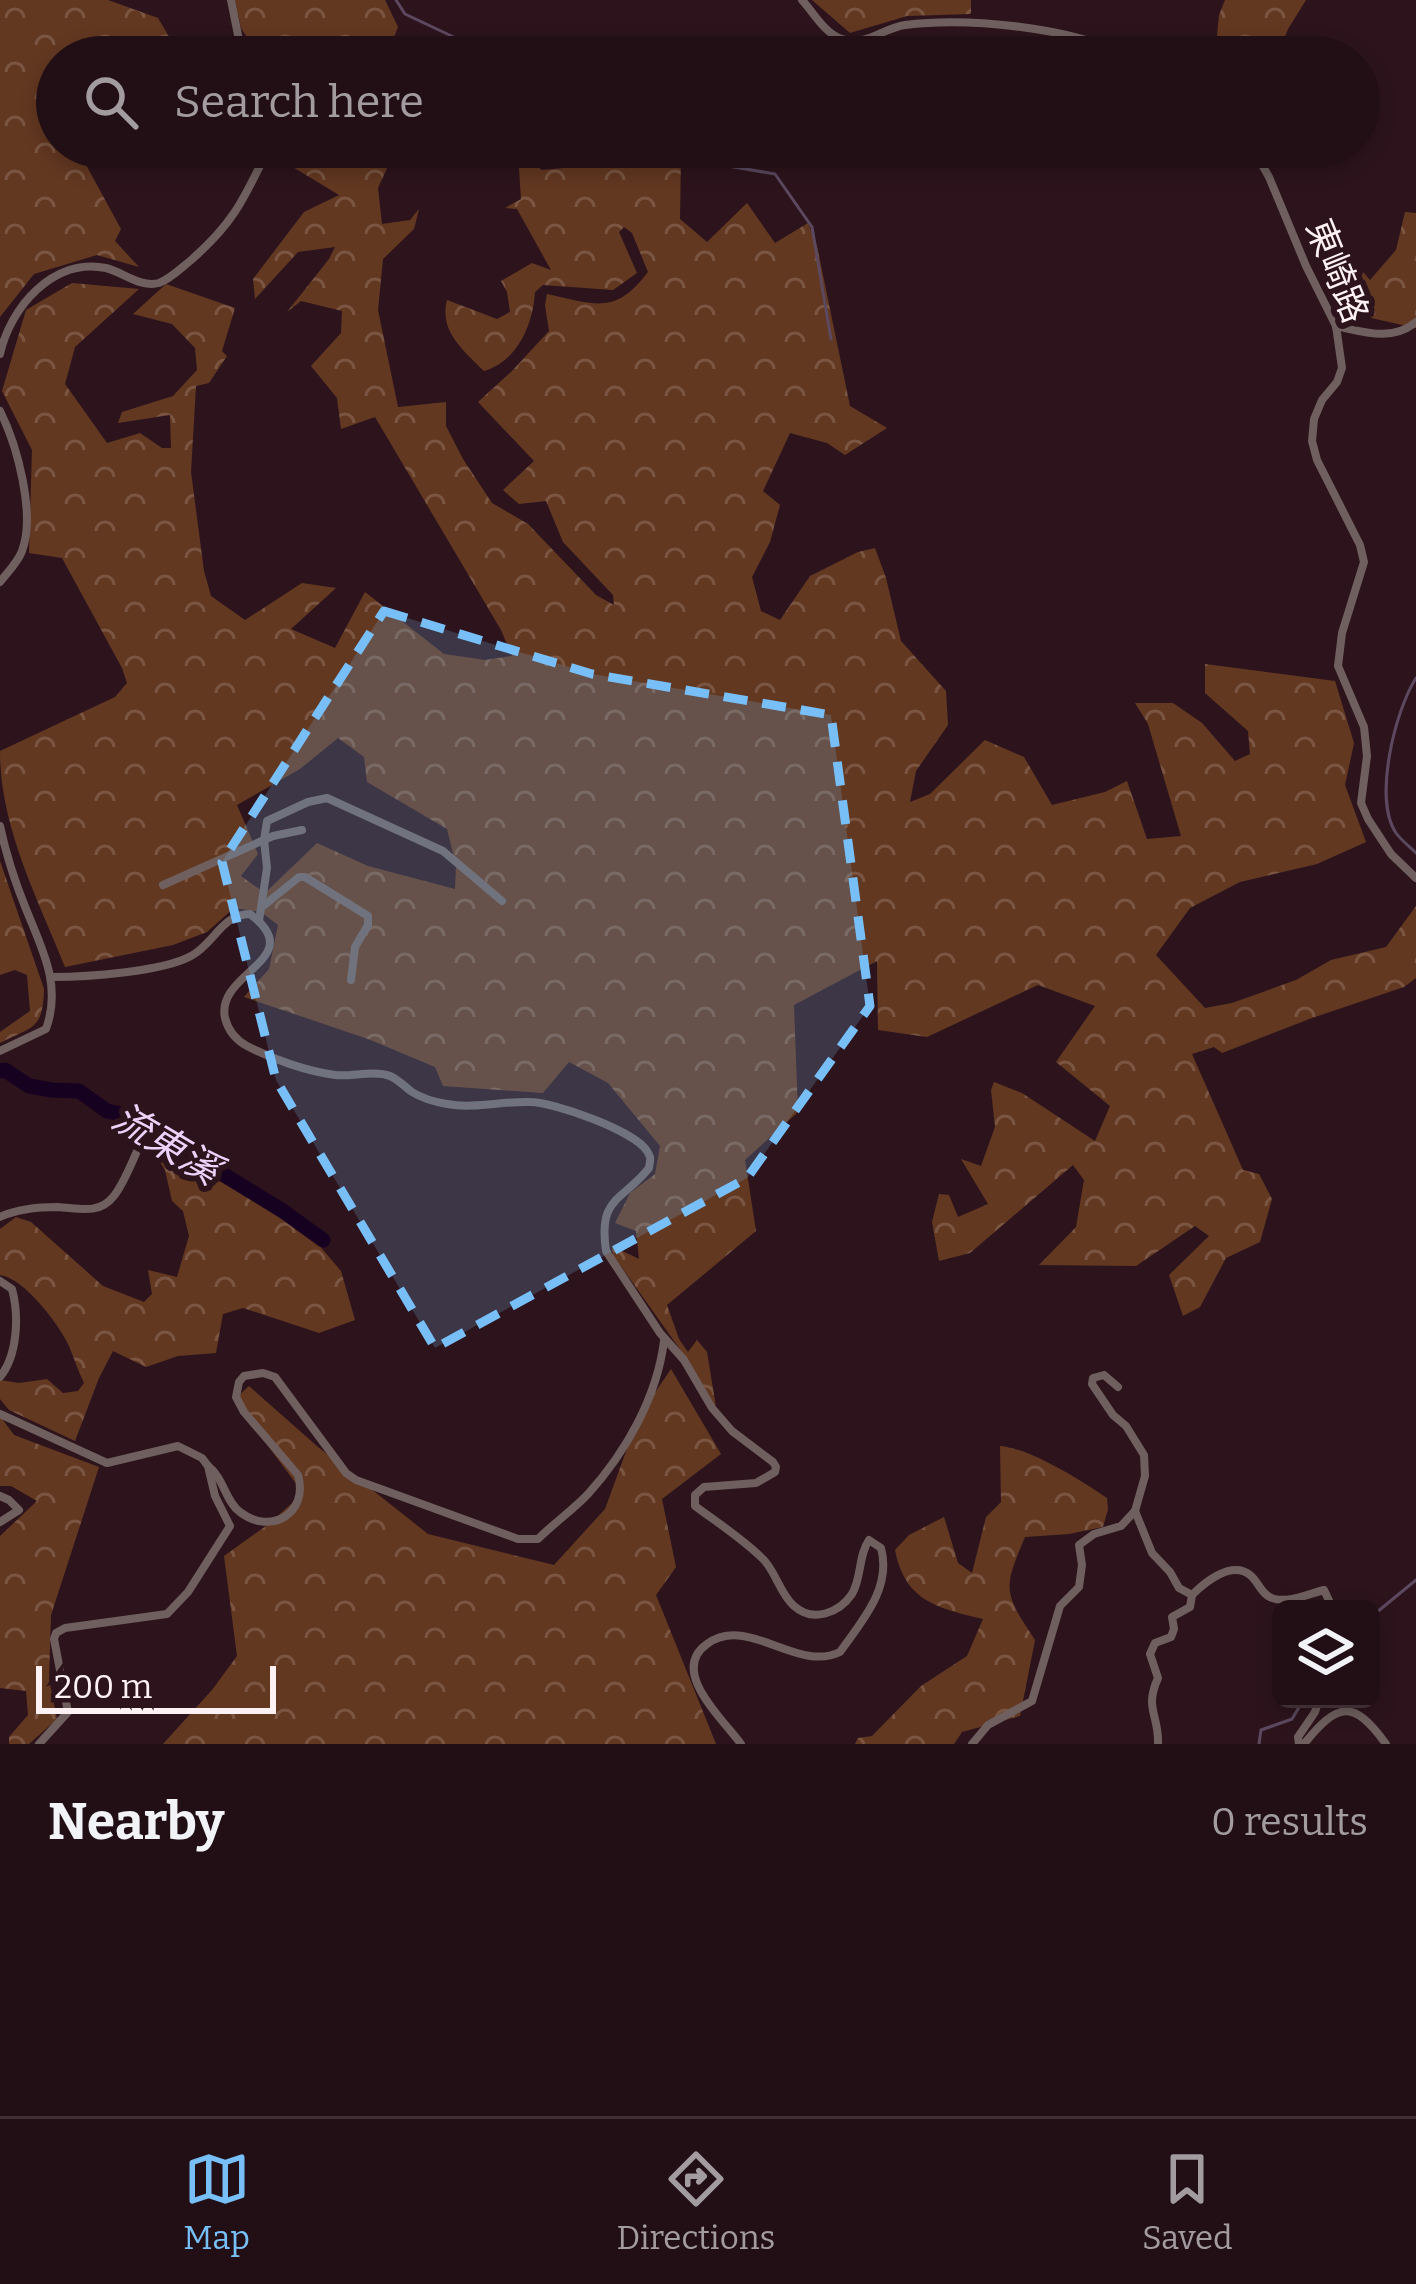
<!DOCTYPE html>
<html lang="en">
<head>
<meta charset="utf-8">
<style>
  :root { --surface:#220f15; --page:#2e1d22; --text:#f1f3f6; --muted:#a29ca0; --line:#3f2f34; --accent:#78bff7 }
  body { margin:0; font-family:Bitter,"Noto Sans TC",serif; background:var(--page); color:var(--text) }
  .controls { position:absolute; right:36px; bottom:36px; display:grid; overflow:hidden; border-radius:18px; box-shadow:0 6px 18px #0003 }
  .controls button { width:108px; height:108px; display:grid; place-items:center; padding:0; border:0; border-bottom:3px solid var(--line); background:var(--surface); color:var(--text); font:60px sans-serif }
  .scale { position:absolute; left:36px; bottom:30px; width:240px; box-sizing:border-box; padding-left:12px; border:6px solid #fdf1f4; border-top:0; font-size:33px; line-height:42px; white-space:nowrap; color:#fdf1f4; -webkit-text-stroke:9px #2d141c; paint-order:stroke }
  .list { margin:0; padding:0; list-style:none }
  h2 { display:flex; justify-content:space-between; align-items:center; height:156px; margin:0; padding:0 48px; font-size:51px }
  h2 small { font-size:39px; font-weight:400; color:var(--muted) }
  .icon { flex:none; width:66px; height:66px; fill:none; stroke:currentColor; stroke-width:2; stroke-linecap:round; stroke-linejoin:round }
  .map { position:relative; flex:none; width:1416px; height:1744px; overflow:hidden }
  .search { position:absolute; background:var(--surface); box-shadow:0 6px 18px #0003; left:36px; right:36px; top:36px; height:132px; display:flex; align-items:center; gap:30px; box-sizing:border-box; padding:0 42px; border-radius:66px; color:var(--muted); font-size:45px }
  .sheet { height:372px; background:var(--surface) }
  nav { display:flex; justify-content:space-around; align-items:center; box-sizing:border-box; height:168px; border-top:3px solid var(--line); background:var(--surface); font-size:33px; color:var(--muted) }
  nav a { display:grid; justify-items:center; gap:6px }
  nav .on { color:var(--accent) }
  .map>svg:first-child { display:block }
  .forest { fill:url(#forest-crowns); fill-rule:evenodd }
  .lines { fill:none; stroke-linecap:round; stroke-linejoin:round }
  .stream { stroke:#5c4960; stroke-width:3 }
  .river { stroke:#170121; stroke-width:15 }
  .minor { stroke:#6f605f; stroke-width:8 }
  .marked { fill:#78bff7; fill-opacity:0.2; stroke:#78bff7; stroke-width:9; stroke-dasharray:24 15; stroke-linejoin:round }
  .labels { text-anchor:middle; dominant-baseline:central; stroke-width:12; stroke-linejoin:round; paint-order:stroke }
  .street-label { font-size:36px; fill:#fdf1f4; stroke:#2d141c }
  .water-label { font-size:39px; font-style:italic; fill:#edd3fb; stroke:#2d141c }
</style>
</head>
<body>
<div class="map">
<svg width="1416" height="1744" viewBox="0 0 1416 1744">
  <defs>
    <pattern id="forest-crowns" width="20" height="18" patternUnits="userSpaceOnUse" patternTransform="scale(3)"><rect width="20" height="18" fill="#633821"/><path d="M2 6a3 3 0 1 1 6 0M12 15a3 3 0 1 1 6 0" fill="none" stroke="#7a5542"/></pattern>
  </defs>
  <rect width="100%" height="100%" fill="#2d141c"/>
  <g class="forest">
    <polygon points="0,0 108,0 158,18 171,40 168,57 57,57 57,147 85,147 85,163 121,229 115,241 139,267 97,255 34,274 0,317"/>
    <polygon points="235,0 385,0 398,27 386,57 260,57 241,28"/>
    <polygon points="812,0 971,0 971,14 907,16 850,33"/>
    <polygon points="1225,0 1306,0 1288,29 1277,57 1215,57 1219,15"/>
    <path d="M276 147H384L389 164 378 188 382 224 410 220 419 209 414 229 383 259 378 310 398 407 446 402V426L463 459 492 503 528 524 596 595 614 605 613 595 563 542 546 501 519 504 503 490 534 461 478 402 512 371 549 331 545 305 547 294C595 304 615 316 648 272L632 233 624 227 619 232 637 273 613 290 543 285 535 292C533 324 518 361 484 371 463 350 439 331 447 300L497 319 510 312 507 292 501 281 532 263 551 270 517 209 505 208 521 199 518 154 542 170 564 168 539 147H655L681 156 680 219 707 242 747 203 775 243 808 223 817 246 850 406 887 428 845 455 827 443 790 433 763 491 780 505 770 542 752 577 761 611 780 620 810 576 858 552 875 548 886 578 901 641 946 691 948 725 916 771 910 802 930 794 985 740 1024 757 1052 805 1105 792 1127 781 1147 839 1181 836 1148 724 1135 703H1173L1202 723 1235 761 1250 754 1248 731 1205 693V664L1335 681 1354 743 1345 785 1366 842 1317 864 1240 882 1190 908 1156 955 1205 1008 1232 1003 1296 980 1331 960 1386 947 1416 906V978L1404 987 1312 1018 1222 1053 1214 1047 1192 1054 1243 1170 1259 1174 1272 1199 1260 1242 1226 1258 1200 1307 1183 1316 1169 1275 1209 1236 1195 1226 1136 1266 1039 1265 1076 1227 1084 1180 1073 1165 970 1253 939 1261 932 1222 939 1194 949 1195 958 1217 988 1204 961 1159 981 1166 995 1127 991 1090 994 1082 1022 1093 1095 1141 1110 1106 1056 1062 1095 1006 1038 985 927 1037 878 1030 877 961 794 1005 798 1112 745 1160 756 1231 667 1305 679 1339 688 1352 697 1340 707 1352 716 1407 684 1355 613 1255 612 1246 639 1259 636 1231 615 1223 630 1193 655 1174 660 1146 608 1083 569 1062 543 1093 443 1086 435 1067 368 1039 244 997 269 969 278 925 261 912 234 908 207 932 173 945 65 967C37 897 0 827 0 751L115 697 127 683 122 668 62 558 29 553 32 450 2 391 26 310 72 283 139 289 75 347 65 384 107 443 140 433 162 448H171L170 415 118 423 122 412 173 396 197 370 195 348 172 324 133 314 166 284 235 308 222 351 227 356 209 383 196 386 191 472 204 571 211 596 245 620 302 583 336 588 291 629 335 648 365 592 444 654 485 660 512 656 501 630 375 417 341 429 337 398 311 366 341 333 342 311 301 301 287 312 329 259 335 247 298 252 255 299 253 279 304 212 339 195 273 155ZM338 738 364 757 367 782 447 829 456 866 455 889 368 866 317 843 265 893 241 876 258 854 237 805 300 769Z"/>
    <polygon points="1405,212 1416,213 1416,328 1344,312 1313,241 1330,234 1370,280 1396,250"/>
    <path d="M0 861 44 989C43 1030 33 1026 0 1043V1032L30 1011 27 975 15 970 0 975Z"/>
    <path d="M164 1148 282 1202 341 1271 355 1320 319 1333 243 1308 223 1314 216 1353 178 1356 146 1367 113 1351 99 1378 75 1441 9 1410 0 1399V1380L19 1383 47 1379 63 1393 78 1391 84 1383C78 1371 74 1358 69 1346 59 1324 24 1278 0 1275V1229L16 1217 31 1222 103 1286 144 1302 152 1294 148 1270 177 1277 189 1236 183 1211 172 1201 165 1170 157 1157Z"/>
    <polygon points="671,1369 721,1454 662,1499 676,1567 656,1595 716,1744 163,1744 212,1690 237,1656 224,1556 270,1523 303,1493 234,1400 249,1386 318,1447 428,1534 554,1565 605,1509 639,1416"/>
    <polygon points="0,1416 14,1435 99,1467 51,1615 49,1679 57,1719 29,1744 9,1744 9,1737 28,1715 26,1691 0,1688 0,1536 37,1501 11,1486 0,1486"/>
    <path d="M1000 1446C1032 1449 1080 1480 1107 1498L1108 1509 1103 1527 1069 1534 1025 1537C1003 1589 1003 1592 1035 1640L1020 1716 962 1732 954 1744H855L858 1738 872 1736 921 1686 967 1656 983 1619C937 1608 905 1601 895 1550L909 1535 944 1517 958 1563 972 1573 986 1517 1001 1502Z"/>
  </g>
  <g class="lines">
    <g class="stream">
      <polyline points="396,0 405,14 460,40 482,57"/>
      <polyline points="646,147 652,153 775,174 812,227 831,339"/>
      <path d="M1416 678C1395 711 1373 799 1396 833 1401 840 1410 847 1416 853"/>
      <polyline points="1371,1617 1416,1580"/>
      <polyline points="1259,1744 1261,1730 1292,1719 1304,1699"/>
    </g>
    <polyline class="river" points="0,1071 5,1070 29,1086 52,1090 79,1091 107,1111 126,1115 283,1211 323,1240"/>
    <g class="minor">
      <polyline points="231,0 239,40 248,57"/>
      <path d="M802 0C814 13 825 34 842 39 866 47 883 28 905 25 966 17 1074 27 1128 57"/>
      <polyline points="1252,147 1269,177 1306,266 1336,326 1342,368 1337,382 1322,400 1314,419 1312,441 1317,460 1360,545 1364,562 1342,633 1338,666 1364,727 1367,756 1361,803 1368,819 1391,854 1416,878"/>
      <path d="M1336 326C1364 332 1392 342 1416 322"/>
      <path d="M0 354C10 308 53 257 106 268 123 272 140 288 159 283 170 279 180 269 190 261 234 223 244 199 269 147"/>
      <path d="M0 411C17 445 36 514 22 551 18 562 8 572 0 582"/>
      <path d="M0 826C6 854 15 882 26 909 42 949 62 985 46 1029L0 1051"/>
      <polyline points="163,885 273,836 302,830"/>
      <polyline points="262,907 299,877 305,877 368,916 368,925 355,947 351,980"/>
      <polyline points="259,921 267,868 264,840 267,821 308,802 327,798 443,851 502,901"/>
      <path d="M52 977C86 977 162 972 191 956 214 944 222 914 250 914 310 959 215 972 225 1018 228 1030 236 1040 247 1046 272 1059 306 1071 335 1075 352 1077 373 1070 390 1076 399 1080 405 1087 412 1092 423 1099 435 1102 447 1104 474 1109 503 1101 530 1102 554 1102 635 1131 647 1151 652 1159 650 1159 649 1168 622 1202 598 1196 606 1251L660 1333 684 1360 712 1408 732 1431 773 1462 776 1467 775 1472 756 1483 704 1487 695 1495V1506C718 1523 743 1539 763 1559 776 1572 780 1594 794 1606 813 1623 839 1613 852 1594 862 1577 858 1556 869 1540L881 1548C892 1588 862 1621 840 1652 797 1673 748 1614 707 1644 669 1671 722 1718 741 1744"/>
      <path d="M0 1217C17 1209 39 1207 58 1207 77 1208 99 1215 113 1197 124 1184 132 1161 140 1145"/>
      <path d="M0 1281 12 1289C19 1315 18 1355 0 1377"/>
      <path d="M1118 1387 1104 1375 1093 1378 1092 1384 1113 1415 1126 1426 1144 1455 1145 1476 1135 1511 1152 1553 1170 1572 1179 1588 1192 1595 1190 1607 1172 1617 1174 1629 1171 1637 1155 1643 1150 1654 1158 1678C1144 1709 1159 1714 1158 1744"/>
      <polyline points="0,1414 107,1463 178,1446 202,1458 208,1466 215,1496 230,1526 188,1592 167,1614 65,1628 56,1633 54,1639 68,1712 39,1744"/>
      <path d="M208 1466C224 1478 225 1501 240 1512 271 1536 309 1513 298 1475L244 1412 236 1397 239 1382 244 1376 263 1373 275 1377 346 1473 356 1480 518 1539H538C554 1523 573 1510 588 1494 626 1452 657 1397 664 1341"/>
      <polyline points="0,1496 9,1500 19,1510 0,1522"/>
      <path d="M1192 1595C1204 1583 1231 1560 1250 1575 1257 1580 1260 1591 1268 1596 1283 1606 1308 1594 1324 1590L1333 1609"/>
      <polyline points="972,1744 988,1725 1032,1701 1060,1606 1079,1587 1082,1565 1079,1545 1094,1534 1121,1526 1135,1511"/>
      <polyline points="1299,1744 1298,1737 1315,1712 1319,1699"/>
      <path d="M1304 1744C1337 1703 1353 1698 1386 1744"/>
    </g>
  </g>
  <path class="marked" d="M384 611 592 674 831 715 870 1006 747 1178 435 1348 276 1080 222 862Z"/>
  <g class="labels">
    <g class="street-label">
      <text transform="translate(1337 271) rotate(68)">東崎路</text>
    </g>
    <g class="water-label">
      <text transform="translate(166 1144) rotate(31)">流東溪</text>
    </g>
  </g>
</svg>
<div class="controls">
<button><svg class="icon" aria-label="layers" viewBox="0 0 24 24"><path d="M12 4l9 5-9 5-9-5zM3 14l9 5 9-5"/></svg></button>
</div>
<div class="scale">200 m</div>
<div class="search"><svg class="icon" aria-label="search" viewBox="0 0 24 24"><circle cx="10" cy="10" r="6"/><path d="M15 15l6 6"/></svg>Search here</div>
</div>
<section class="sheet">
<h2>Nearby<small>0 results</small></h2>
<ul class="list">
</ul>
</section>
<nav>
<a class="on"><svg class="icon" aria-label="map" viewBox="0 0 24 24"><path d="M3 6l6-2 6 2 6-2v14l-6 2-6-2-6 2zM9 4v14M15 6v14"/></svg>Map</a>
<a><svg class="icon" aria-label="directions" viewBox="0 0 24 24"><path d="M12 3l9 9-9 9-9-9zM9 14v-3h6M13 9l2 2-2 2"/></svg>Directions</a>
<a><svg class="icon" aria-label="saved" viewBox="0 0 24 24"><path d="M7 4h10v16l-5-4-5 4z"/></svg>Saved</a>
</nav>
</body>
</html>
